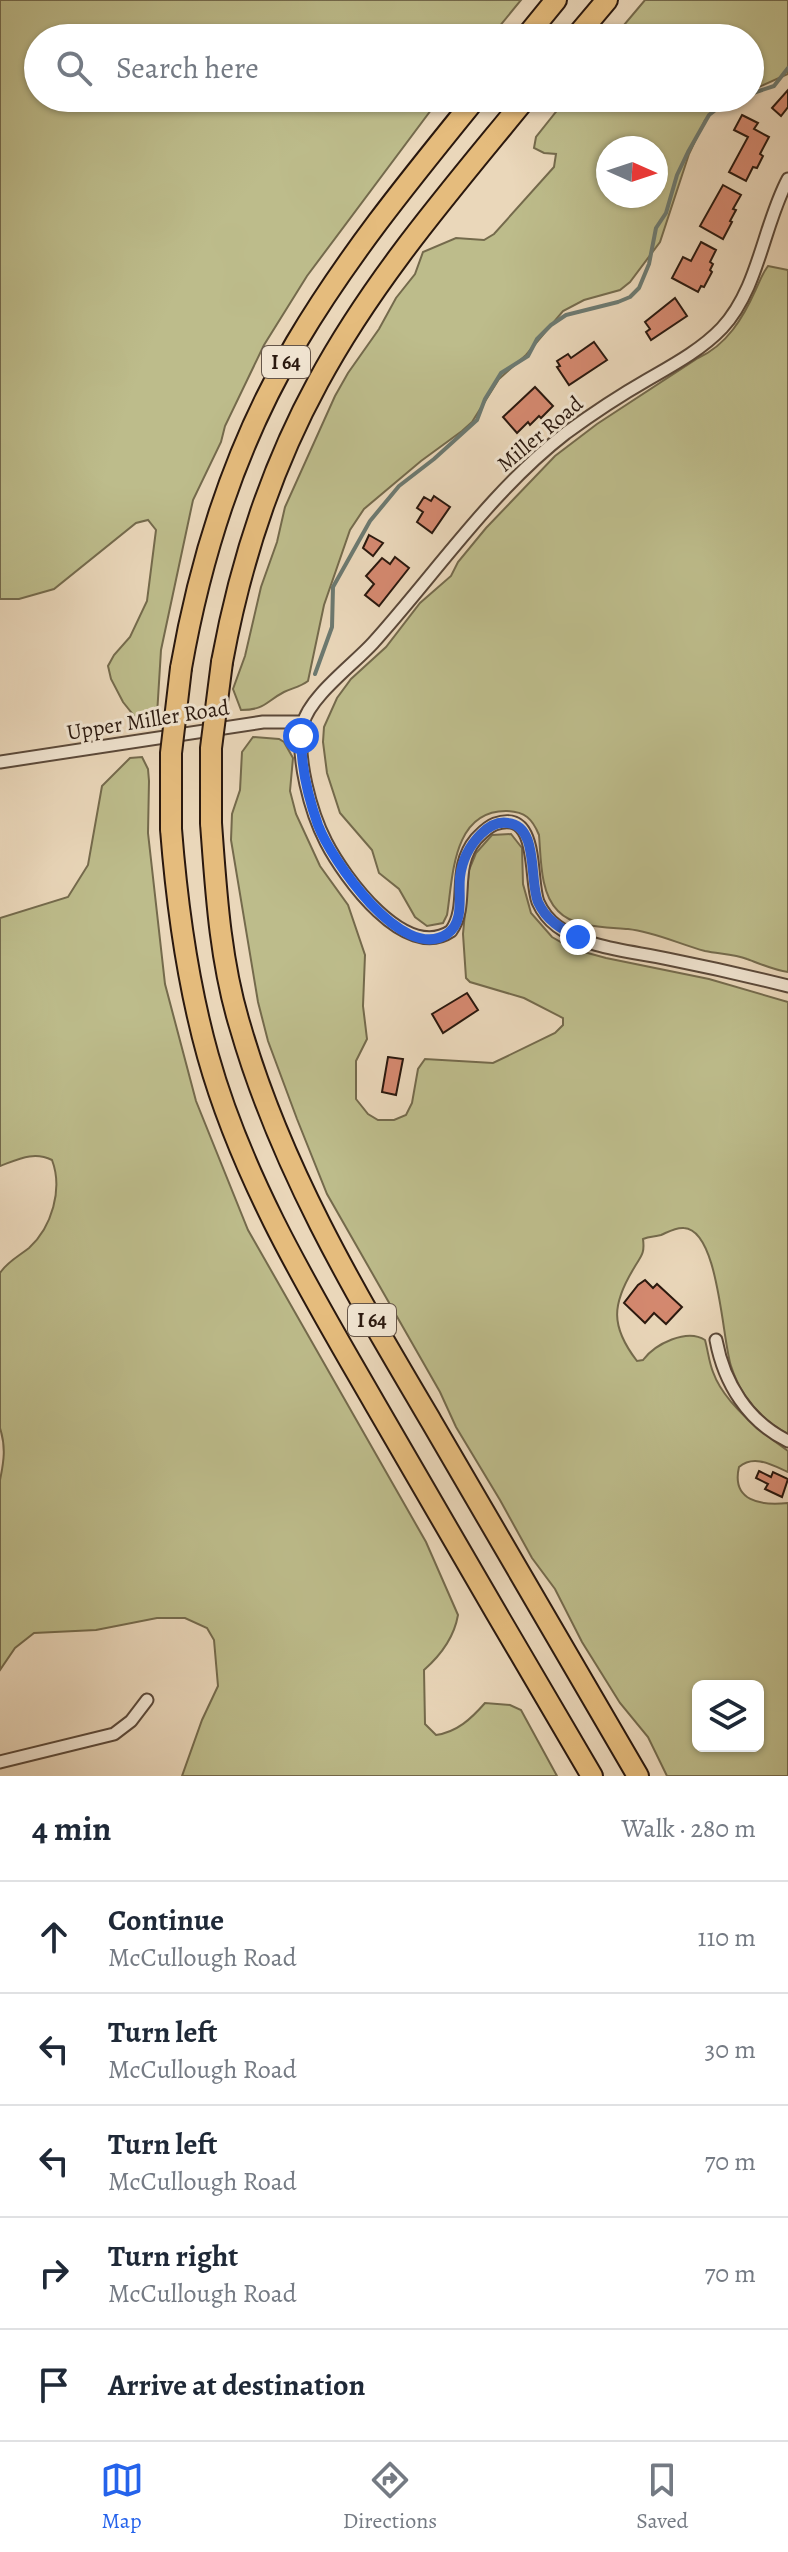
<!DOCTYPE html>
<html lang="en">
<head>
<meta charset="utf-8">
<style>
  :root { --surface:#fff; --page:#f2f2f3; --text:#1f2937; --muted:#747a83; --line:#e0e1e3; --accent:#2563eb }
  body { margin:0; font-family:Alegreya,serif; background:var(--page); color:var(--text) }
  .controls { position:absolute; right:24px; bottom:24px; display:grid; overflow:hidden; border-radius:12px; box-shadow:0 2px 6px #0004 }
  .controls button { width:72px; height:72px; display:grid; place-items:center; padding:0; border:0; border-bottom:2px solid var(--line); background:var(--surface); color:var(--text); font:40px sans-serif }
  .compass { position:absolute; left:596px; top:136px; width:72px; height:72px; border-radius:50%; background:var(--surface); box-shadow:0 2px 6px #0004; rotate:93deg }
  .stop { position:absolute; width:24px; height:24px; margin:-18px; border:6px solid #2563eb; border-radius:50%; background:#fff }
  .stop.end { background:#2563eb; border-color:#fff; box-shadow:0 2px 8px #0008 }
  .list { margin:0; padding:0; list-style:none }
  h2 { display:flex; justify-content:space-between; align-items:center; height:104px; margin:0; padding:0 32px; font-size:34px }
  h2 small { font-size:26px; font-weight:400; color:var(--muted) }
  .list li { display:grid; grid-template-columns:52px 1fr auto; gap:24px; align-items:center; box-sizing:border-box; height:112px; padding:0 32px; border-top:2px solid var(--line) }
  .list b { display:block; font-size:30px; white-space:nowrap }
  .list p { margin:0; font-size:26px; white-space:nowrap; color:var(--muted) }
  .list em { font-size:26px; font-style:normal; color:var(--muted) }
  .icon { flex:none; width:44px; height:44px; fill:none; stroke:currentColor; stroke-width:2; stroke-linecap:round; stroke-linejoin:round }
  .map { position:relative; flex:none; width:788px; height:1776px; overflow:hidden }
  .search { position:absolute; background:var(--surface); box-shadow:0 2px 6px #0004; left:24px; right:24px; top:24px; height:88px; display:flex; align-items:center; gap:20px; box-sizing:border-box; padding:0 28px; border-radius:44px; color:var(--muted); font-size:30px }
  .sheet { height:664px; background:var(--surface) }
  nav { display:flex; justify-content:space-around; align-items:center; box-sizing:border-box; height:112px; border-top:2px solid var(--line); background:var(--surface); font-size:22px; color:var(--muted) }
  nav a { display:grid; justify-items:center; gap:4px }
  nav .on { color:var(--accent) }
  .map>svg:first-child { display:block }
  .green { fill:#bdbc8b; stroke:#746a4c; stroke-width:2; fill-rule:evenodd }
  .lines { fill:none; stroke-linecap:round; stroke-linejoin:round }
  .stream { stroke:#6c7970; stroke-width:4 }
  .building { fill:#d58970; stroke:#2a180e; stroke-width:2 }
  .minor-casing { stroke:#5a4839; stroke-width:15 }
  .motorway-casing { stroke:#2a180e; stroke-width:24 }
  .minor { stroke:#f1e5d2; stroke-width:11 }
  .motorway { stroke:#e5bc7d; stroke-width:20 }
  .motorway-bridge-casing { stroke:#2a180e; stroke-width:24; stroke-linecap:butt }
  .motorway-bridge { stroke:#e5bc7d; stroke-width:20 }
  .route { stroke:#2563eb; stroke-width:10 }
  .labels { text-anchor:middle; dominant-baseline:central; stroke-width:6; stroke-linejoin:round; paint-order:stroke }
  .shield { fill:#f1e5d2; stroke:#665649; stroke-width:2 }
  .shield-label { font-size:20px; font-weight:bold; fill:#2a180e }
  .street-label { font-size:22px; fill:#2a180e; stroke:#f1e5d2 }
</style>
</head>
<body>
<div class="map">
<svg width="788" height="1776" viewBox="0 0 788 1776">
  <rect width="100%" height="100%" fill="#ead7ba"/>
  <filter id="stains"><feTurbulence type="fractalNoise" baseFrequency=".0025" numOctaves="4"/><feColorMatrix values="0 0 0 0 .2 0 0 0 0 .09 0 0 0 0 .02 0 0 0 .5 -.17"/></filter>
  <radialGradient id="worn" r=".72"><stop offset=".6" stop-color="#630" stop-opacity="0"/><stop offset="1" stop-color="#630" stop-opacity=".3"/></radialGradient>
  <g class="green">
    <polygon points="0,0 521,0 490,38 38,38 38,98 440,98 307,276 264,345 225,426 221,442 193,500 161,650 157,715 150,726 139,722 123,702 111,679 108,666 114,655 130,637 147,601 156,530 148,520 136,523 54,589 19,599 0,599"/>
    <polygon points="645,0 788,0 788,74 750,91 750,38 613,38"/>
    <path d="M567 98H726L705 120 689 154 660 242 630 282 620 290 584 300 563 311 526 355 499 379 472 422 462 431 421 461 364 509 350 530 324 605 308 681C300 687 292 688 284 692 265 702 265 710 241 710L233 689 245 656 261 587 277 542 285 507 335 396 348 373 379 329 396 298 415 274 423 252 456 238 484 240 494 234 554 167 556 154 544 153 534 148 536 137ZM608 148H656V196H608Z"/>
    <path d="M768 266 788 270V972C773 970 761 964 747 959 734 954 719 954 705 951 679 944 655 932 628 929 606 927 574 928 558 911 540 894 541 858 539 835 532 818 525 812 507 811 452 810 453 878 447 915L443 923 427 926 415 917 399 889 379 873 372 850 340 813 327 773 323 742 324 727 337 698 351 679 386 647 420 603 451 576 458 562 486 528 555 456 597 424 698 358C727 345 743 318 756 289 760 281 762 274 768 266Z"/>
    <path d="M253 737 279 739 284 742 293 758 290 791 296 814 320 866 348 905 365 955 363 1006 367 1039 356 1061V1099L368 1114 378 1120H394L406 1115 412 1103 418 1069 425 1059 493 1063 555 1033 563 1025V1018L524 998 470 982 466 978 463 934 469 870 476 853 492 835 511 834 522 848 523 884 531 913 552 937 573 949 606 958 709 979 788 1002V1434C760 1419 741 1397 731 1366 722 1339 719 1230 684 1228 676 1227 668 1232 661 1235 654 1237 650 1236 643 1239 645 1254 641 1256 634 1268 612 1304 610 1326 637 1361L643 1360C655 1344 687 1328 705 1340 708 1351 709 1362 713 1372 724 1403 762 1433 788 1451V1472C772 1465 754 1454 739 1467 731 1501 761 1506 788 1503V1776H667L648 1737 620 1703 582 1642 555 1589 532 1558 500 1500 456 1427 440 1392 327 1194 297 1119 268 1041 258 1002 231 840 232 814 240 790 242 752ZM698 1686H758V1746H698Z"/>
    <path d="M142 757 148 769 149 781 148 833 165 984 196 1101 248 1230 426 1542 458 1615C454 1638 441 1655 424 1670L425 1724 436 1735C457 1732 471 1719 485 1703L510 1705 521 1710 557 1776H182L202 1720 218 1686 214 1640 207 1628 185 1618H157L96 1630 34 1633 15 1648 0 1670V1480C4 1461 6 1447 0 1428V1273C7 1262 19 1256 29 1248 52 1227 63 1189 52 1160 34 1151 19 1159 0 1166V918L68 897 88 865 102 786 130 758Z"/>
  </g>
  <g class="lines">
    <g class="stream">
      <polyline points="750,94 774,86 788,68"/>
      <polyline points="315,674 332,627 333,587 370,521 399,486 434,459 477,420 485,399 501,373 528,356 537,339 551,325 566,315 618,302 630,297 639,288 649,264 656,228 666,213 677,175 688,152 709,115 731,98"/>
    </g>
  </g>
  <g class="building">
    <polygon points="788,90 788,107 781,116 772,108"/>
    <polygon points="742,115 758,123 754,129 769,137 760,154 763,156 757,168 753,167 746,181 729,172 748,137 734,130"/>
    <polygon points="723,185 741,195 733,209 736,210 730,221 732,222 723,239 700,226"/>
    <polygon points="701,242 716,250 710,262 713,264 710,270 712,272 704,287 701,286 698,292 672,278 683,257 691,261"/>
    <polygon points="675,298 687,316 651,340 646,332 650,329 645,322"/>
    <polygon points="594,342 607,360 569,385 557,367 560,366 557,361 568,354 571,358"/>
    <polygon points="535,387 553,406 541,418 539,416 530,425 528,422 517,433 503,417"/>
    <polygon points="434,496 450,507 432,533 417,522 423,512 417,508 424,497 431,501"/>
    <polygon points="369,535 383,543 373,556 363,548"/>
    <polygon points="395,557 409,568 379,606 365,595 374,584 366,576 382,558 390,564"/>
    <polygon points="467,993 478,1010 443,1033 432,1014"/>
    <polygon points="388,1057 403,1059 396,1095 382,1092"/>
    <polygon points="645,1280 653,1288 657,1284 682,1307 666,1324 654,1313 645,1323 624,1303 638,1285"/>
    <polygon points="759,1471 771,1477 773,1472 788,1479 782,1497 765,1489 768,1484 756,1478"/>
  </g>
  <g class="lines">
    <defs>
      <g id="minor">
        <path d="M788 179C763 226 759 288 722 328 701 350 673 365 647 380 619 396 592 414 566 433 491 491 436 573 373 643 354 664 309 697 303 724 295 756 311 813 326 842 344 877 405 962 451 931 470 904 451 869 476 839 482 833 487 827 495 824 540 808 529 879 538 902 542 911 549 920 557 926 587 949 632 951 668 959 708 967 748 976 788 986"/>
        <polyline points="0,762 263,722 303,722"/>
        <path d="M716 1340C724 1383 748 1422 788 1441"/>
        <polyline points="0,1762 114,1734 131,1721 147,1700"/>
      </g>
      <g id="motorway">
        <polyline points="525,38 556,0"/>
        <polyline points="575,38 607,0"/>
        <path d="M222 662C240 564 270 470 318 382 374 278 452 189 526 98"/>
        <path d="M181 668C201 554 237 442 296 343 348 255 412 177 476 98"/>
        <path d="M211 823C216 891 220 961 240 1026 281 1169 356 1294 431 1421 500 1540 569 1658 638 1776"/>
        <path d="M171 829C177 906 187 981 208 1056 243 1181 311 1293 375 1404 447 1529 519 1652 592 1776"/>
      </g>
    </defs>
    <use href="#minor" class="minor-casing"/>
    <use href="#motorway" class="motorway-casing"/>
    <use href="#minor" class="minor"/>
    <use href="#motorway" class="motorway"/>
    <defs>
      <g id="motorway-bridge">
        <polyline points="211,823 211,748 222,662"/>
        <polyline points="171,829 171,753 181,668"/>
      </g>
    </defs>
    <use href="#motorway-bridge" class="motorway-bridge-casing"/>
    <use href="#motorway-bridge" class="motorway-bridge"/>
  </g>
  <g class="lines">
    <path class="route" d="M301 736C301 766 308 797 318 825 331 859 402 964 447 934 465 922 458 896 460 877 462 861 469 846 481 834 488 827 497 821 508 823 539 826 529 880 538 902 546 920 561 929 578 937"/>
  </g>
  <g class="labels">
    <g class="shield">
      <rect x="262" y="346" width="48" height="32" rx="6"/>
      <rect x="348" y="1304" width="48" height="32" rx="6"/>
    </g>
    <g class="shield-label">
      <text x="286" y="362">I 64</text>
      <text x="372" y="1320">I 64</text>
    </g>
    <g class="street-label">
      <text transform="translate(540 434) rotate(-40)">Miller Road</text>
      <text transform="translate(148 720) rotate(-9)">Upper Miller Road</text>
    </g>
  </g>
  <rect width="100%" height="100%" filter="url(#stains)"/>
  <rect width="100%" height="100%" fill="url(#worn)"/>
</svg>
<div class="controls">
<button><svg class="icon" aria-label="layers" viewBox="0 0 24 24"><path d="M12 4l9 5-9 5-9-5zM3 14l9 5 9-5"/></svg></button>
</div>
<svg class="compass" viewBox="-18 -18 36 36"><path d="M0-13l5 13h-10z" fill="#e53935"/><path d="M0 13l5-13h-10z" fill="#747a83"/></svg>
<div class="stop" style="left:301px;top:736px"></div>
<div class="stop end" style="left:578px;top:937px"></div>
<div class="search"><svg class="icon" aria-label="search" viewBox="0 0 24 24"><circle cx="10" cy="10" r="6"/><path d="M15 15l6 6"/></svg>Search here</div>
</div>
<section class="sheet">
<h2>4 min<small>Walk · 280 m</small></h2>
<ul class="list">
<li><svg class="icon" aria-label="ahead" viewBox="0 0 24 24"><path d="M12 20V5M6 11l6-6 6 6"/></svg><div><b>Continue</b><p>McCullough Road</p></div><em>110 m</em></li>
<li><svg class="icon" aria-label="left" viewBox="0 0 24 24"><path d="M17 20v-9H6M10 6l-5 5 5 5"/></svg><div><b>Turn left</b><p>McCullough Road</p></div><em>30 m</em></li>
<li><svg class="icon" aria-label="left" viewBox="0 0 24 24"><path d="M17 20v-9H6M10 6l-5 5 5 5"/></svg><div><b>Turn left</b><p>McCullough Road</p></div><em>70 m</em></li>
<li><svg class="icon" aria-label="right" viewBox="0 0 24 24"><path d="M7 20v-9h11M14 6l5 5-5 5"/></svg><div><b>Turn right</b><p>McCullough Road</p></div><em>70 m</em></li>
<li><svg class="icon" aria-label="arrive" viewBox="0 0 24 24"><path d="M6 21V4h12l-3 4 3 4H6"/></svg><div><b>Arrive at destination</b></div></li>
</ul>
</section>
<nav>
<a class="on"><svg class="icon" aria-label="map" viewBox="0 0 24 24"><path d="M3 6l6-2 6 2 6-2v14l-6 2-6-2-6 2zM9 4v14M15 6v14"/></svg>Map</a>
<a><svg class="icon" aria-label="directions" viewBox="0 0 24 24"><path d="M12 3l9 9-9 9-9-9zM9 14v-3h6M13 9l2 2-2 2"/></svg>Directions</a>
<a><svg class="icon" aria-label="saved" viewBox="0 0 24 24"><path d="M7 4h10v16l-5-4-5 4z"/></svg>Saved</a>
</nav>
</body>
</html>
